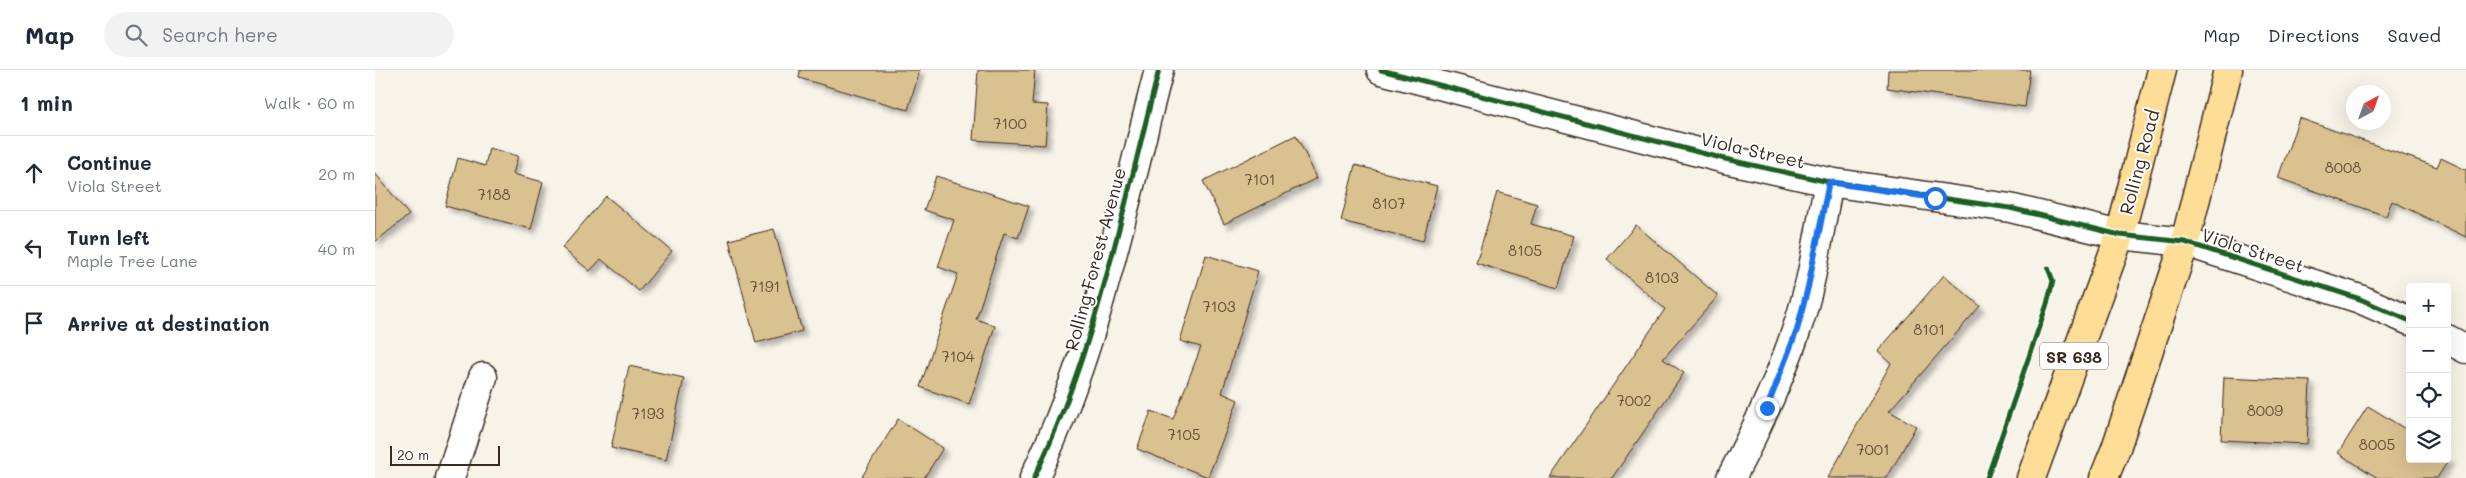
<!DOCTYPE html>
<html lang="en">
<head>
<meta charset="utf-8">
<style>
  :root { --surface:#fff; --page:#f2f2f3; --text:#1f2937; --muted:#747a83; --line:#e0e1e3 }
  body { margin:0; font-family:Mali,sans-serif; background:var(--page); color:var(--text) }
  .controls { position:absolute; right:15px; bottom:15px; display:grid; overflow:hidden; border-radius:5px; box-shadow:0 5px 20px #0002 }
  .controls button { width:45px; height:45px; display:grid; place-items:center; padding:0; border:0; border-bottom:1px solid var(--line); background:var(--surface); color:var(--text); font:25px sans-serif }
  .compass { position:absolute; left:1971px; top:15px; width:45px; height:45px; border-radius:50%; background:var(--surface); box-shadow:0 5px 20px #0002; rotate:41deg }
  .scale { position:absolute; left:15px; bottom:12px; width:110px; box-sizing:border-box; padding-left:5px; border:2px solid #3b2a1e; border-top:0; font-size:14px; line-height:18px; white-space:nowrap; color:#3b2a1e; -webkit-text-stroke:4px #fff; paint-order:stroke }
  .stop { position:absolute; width:15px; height:15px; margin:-11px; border:4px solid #1a73e8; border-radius:50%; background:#fff }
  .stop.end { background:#1a73e8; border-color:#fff; box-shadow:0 1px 5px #0008 }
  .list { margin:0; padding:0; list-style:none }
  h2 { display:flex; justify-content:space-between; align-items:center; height:65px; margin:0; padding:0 20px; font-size:21px }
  h2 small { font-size:16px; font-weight:400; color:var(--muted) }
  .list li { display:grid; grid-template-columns:32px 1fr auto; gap:15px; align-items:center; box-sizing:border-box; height:75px; padding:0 20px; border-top:1px solid var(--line) }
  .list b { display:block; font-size:19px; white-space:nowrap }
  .list p { margin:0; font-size:16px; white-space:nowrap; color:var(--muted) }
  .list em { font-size:16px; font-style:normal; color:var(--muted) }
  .icon { flex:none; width:28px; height:28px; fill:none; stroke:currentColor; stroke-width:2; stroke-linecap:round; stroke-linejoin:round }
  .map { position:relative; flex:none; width:2091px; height:408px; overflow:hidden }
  header { display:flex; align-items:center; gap:30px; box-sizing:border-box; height:70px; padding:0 25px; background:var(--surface); border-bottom:1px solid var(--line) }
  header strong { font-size:24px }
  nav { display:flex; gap:28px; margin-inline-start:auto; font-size:18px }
  .search { width:350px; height:45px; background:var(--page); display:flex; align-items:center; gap:12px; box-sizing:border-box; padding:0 18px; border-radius:28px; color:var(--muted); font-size:19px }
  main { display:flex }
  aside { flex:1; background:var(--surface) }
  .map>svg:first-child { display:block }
  .building { fill:#dac190; stroke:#3b2a1e; filter:url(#shadow) }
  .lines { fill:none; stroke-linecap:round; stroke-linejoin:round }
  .minor-casing { stroke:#3b2a1e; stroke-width:31 }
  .major-casing { stroke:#3b2a1e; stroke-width:31 }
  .minor { stroke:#fff; stroke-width:28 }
  .major { stroke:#fedd96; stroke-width:28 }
  .cycleway-casing { stroke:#fff; stroke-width:8 }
  .cycleway { stroke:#1b5e20; stroke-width:5 }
  .route { stroke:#1a73e8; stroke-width:6 }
  .labels { text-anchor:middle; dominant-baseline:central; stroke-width:4; stroke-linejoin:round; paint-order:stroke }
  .number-label { font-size:15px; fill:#63503a }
  .shield { fill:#fff; stroke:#766a62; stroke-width:1 }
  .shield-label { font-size:16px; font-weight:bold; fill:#3b2a1e }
  .street-label { font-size:18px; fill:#3b2a1e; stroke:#fff }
</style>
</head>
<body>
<header>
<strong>Map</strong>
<div class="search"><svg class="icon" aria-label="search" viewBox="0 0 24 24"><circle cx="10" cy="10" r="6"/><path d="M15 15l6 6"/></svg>Search here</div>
<nav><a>Map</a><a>Directions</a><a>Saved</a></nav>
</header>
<main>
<aside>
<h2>1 min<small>Walk · 60 m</small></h2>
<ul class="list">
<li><svg class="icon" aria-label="ahead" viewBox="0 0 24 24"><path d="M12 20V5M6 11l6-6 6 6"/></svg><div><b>Continue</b><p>Viola Street</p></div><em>20 m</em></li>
<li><svg class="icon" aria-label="left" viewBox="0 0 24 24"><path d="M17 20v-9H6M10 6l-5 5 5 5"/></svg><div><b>Turn left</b><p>Maple Tree Lane</p></div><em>40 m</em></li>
<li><svg class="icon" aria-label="arrive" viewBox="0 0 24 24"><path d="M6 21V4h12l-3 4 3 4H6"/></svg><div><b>Arrive at destination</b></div></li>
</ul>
</aside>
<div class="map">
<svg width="2091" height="408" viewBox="0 0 2091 408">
  <defs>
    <filter id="shadow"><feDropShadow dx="4.5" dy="4.5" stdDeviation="2.5" flood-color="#0004"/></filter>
  </defs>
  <rect width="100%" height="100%" fill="#f8f3e9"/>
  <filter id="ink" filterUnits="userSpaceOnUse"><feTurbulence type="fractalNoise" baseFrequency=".02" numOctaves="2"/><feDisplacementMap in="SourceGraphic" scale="10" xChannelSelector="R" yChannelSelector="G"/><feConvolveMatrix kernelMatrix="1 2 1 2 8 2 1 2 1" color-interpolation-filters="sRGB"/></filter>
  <g filter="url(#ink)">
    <g class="building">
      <polygon points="425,0 545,0 533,40 424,8"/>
      <polygon points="603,0 660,0 657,34 673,35 670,75 598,70"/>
      <polygon points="1513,0 1655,0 1650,37 1512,18"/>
      <polygon points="1924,48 2062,97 2066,88 2091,100 2091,167 2017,131 2011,146 1903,108"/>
      <polygon points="921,65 942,108 849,154 828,111"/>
      <polygon points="114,78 143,86 138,104 168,112 156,159 70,136 83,88 110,96"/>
      <polygon points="980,95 1062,116 1048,171 966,151"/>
      <polygon points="0,103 34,145 0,172"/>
      <polygon points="561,106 654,136 643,168 629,163 601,249 620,256 594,334 545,317 583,204 563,197 579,150 549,140"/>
      <polygon points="1122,122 1162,134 1156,154 1199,166 1183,218 1101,193"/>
      <polygon points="231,126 297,181 264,221 226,189 215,201 187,178"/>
      <polygon points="1261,155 1343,226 1288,289 1309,303 1237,408 1175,408 1290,239 1232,189"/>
      <polygon points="399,159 427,261 381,273 354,170"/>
      <polygon points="831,185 883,201 847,323 863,330 833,407 762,379 776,341 798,349 826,277 805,271"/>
      <polygon points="1569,205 1605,236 1514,341 1541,356 1512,408 1453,408 1516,293 1503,281"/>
      <polygon points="254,296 309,308 291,390 236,378"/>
      <polygon points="1849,307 1935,311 1932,374 1846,370"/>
      <polygon points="1993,336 2035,362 2035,389 2075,388 2062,408 2003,408 1963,383"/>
      <polygon points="523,349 568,378 549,408 486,408"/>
    </g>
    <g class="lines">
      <defs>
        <g id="minor">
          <polyline points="1006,0 1350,89 1454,112 1635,138 1745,165 1810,172 1985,229 2035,251"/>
          <polyline points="2072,269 2091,279"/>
          <polyline points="75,408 108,307"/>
          <path d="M659 408C721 280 748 137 784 0"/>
          <path d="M1356 408C1381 360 1404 312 1421 261 1438 213 1444 161 1454 112"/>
        </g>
        <g id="major">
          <polyline points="1656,408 1745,165 1787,0"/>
          <polyline points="1729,408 1741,378 1810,172 1853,0"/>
        </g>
      </defs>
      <use href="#minor" class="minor-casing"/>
      <use href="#major" class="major-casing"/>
      <use href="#minor" class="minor"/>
      <use href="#major" class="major"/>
      <defs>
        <g id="cycleway">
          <polyline points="1006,0 1350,89 1454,112 1635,138 1745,165 1810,172 1985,229 2035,251"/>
          <path d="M659 408C721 280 748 137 784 0"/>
          <polyline points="1612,408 1672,234 1678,211 1673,198"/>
        </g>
      </defs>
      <use href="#cycleway" class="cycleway-casing"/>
      <use href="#cycleway" class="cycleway"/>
    </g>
  </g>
  <g class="lines" filter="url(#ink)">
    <polyline class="route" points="1392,338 1422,260 1433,217 1454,112 1560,128"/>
  </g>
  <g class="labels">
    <g class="number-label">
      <text x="635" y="53">7100</text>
      <text x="1968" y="97">8008</text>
      <text x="885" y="109">7101</text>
      <text x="119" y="124">7188</text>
      <text x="1014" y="133">8107</text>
      <text x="1150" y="180">8105</text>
      <text x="1287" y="207">8103</text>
      <text x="390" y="216">7191</text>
      <text x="844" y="236">7103</text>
      <text x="1554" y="259">8101</text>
      <text x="583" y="286">7104</text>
      <text x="1259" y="330">7002</text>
      <text x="1890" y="340">8009</text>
      <text x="273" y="343">7193</text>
      <text x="809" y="364">7105</text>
      <text x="2002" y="374">8005</text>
      <text x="1498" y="379">7001</text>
    </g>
    <rect class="shield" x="1665" y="272.5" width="68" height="27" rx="4"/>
    <g class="shield-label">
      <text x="1699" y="286">SR 638</text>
    </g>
    <g class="street-label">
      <text transform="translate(1378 80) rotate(13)">Viola Street</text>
      <text transform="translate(1764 92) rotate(-75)">Rolling Road</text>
      <text transform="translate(1878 180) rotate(18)">Viola Street</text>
      <text transform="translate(720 189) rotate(-75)">Rolling Forest Avenue</text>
    </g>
  </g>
</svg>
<div class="controls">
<button>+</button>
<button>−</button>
<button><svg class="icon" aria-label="locate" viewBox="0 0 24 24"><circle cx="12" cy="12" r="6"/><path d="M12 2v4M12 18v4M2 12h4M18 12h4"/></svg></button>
<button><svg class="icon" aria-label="layers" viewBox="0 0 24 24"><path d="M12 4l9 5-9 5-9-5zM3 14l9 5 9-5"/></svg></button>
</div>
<svg class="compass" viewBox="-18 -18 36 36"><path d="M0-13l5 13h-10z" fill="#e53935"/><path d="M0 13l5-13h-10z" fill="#747a83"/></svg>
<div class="scale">20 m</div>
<div class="stop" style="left:1560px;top:128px"></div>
<div class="stop end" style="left:1392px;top:338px"></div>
</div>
</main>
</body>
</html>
